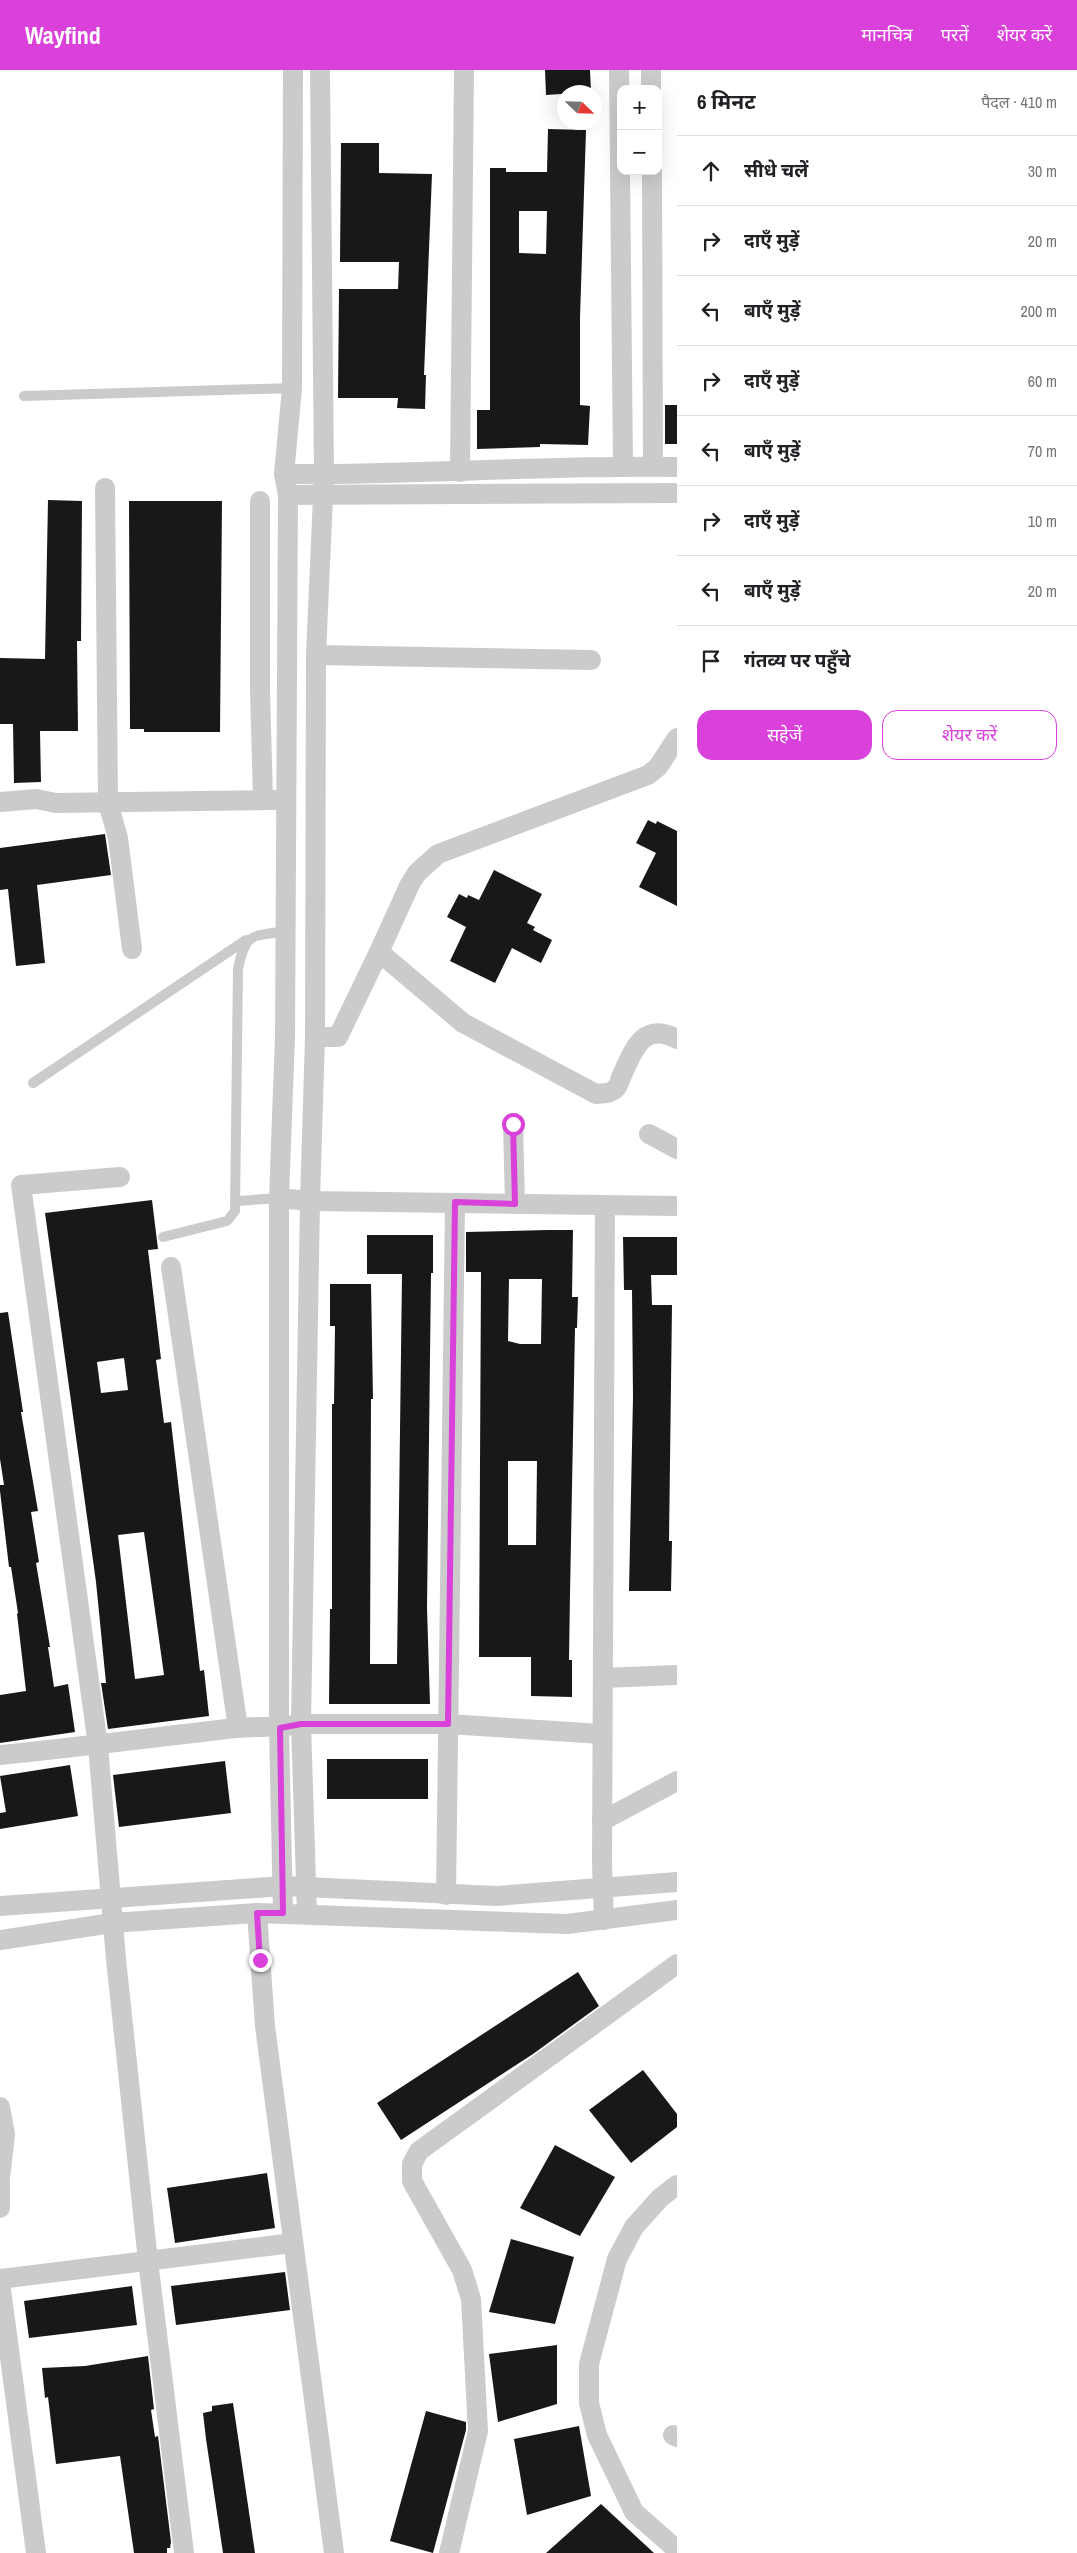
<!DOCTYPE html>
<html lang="hi">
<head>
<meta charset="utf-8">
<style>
  :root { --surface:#fff; --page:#f6f6f6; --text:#202124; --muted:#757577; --line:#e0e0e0; --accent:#da41da }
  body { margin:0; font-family:"Archivo Narrow","Noto Sans Devanagari",sans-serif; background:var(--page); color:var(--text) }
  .controls { position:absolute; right:15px; top:15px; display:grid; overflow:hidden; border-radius:10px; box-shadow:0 5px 20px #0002 }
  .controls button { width:45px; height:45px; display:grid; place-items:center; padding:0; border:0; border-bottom:1px solid var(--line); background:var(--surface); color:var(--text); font:25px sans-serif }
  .compass { position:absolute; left:557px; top:15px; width:45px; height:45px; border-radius:50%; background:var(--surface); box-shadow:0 5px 20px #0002; rotate:113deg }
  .stop { position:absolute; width:15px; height:15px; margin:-11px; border:4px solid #da41da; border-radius:50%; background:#fff }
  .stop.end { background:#da41da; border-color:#fff; box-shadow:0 1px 5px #0008 }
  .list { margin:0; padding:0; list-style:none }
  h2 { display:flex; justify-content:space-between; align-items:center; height:65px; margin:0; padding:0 20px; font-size:21px }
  h2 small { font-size:16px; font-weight:400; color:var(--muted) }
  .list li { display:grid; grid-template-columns:32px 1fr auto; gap:15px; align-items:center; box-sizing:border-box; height:70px; padding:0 20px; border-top:1px solid var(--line) }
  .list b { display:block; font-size:19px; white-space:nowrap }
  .list em { font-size:16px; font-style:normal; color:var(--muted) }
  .actions { display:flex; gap:10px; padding:15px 20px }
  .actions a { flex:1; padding:11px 0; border:1px solid var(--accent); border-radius:15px; text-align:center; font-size:18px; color:var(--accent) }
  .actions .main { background:var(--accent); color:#fff }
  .icon { flex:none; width:28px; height:28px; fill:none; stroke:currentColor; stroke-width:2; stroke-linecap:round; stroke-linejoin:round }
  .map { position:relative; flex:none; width:677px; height:2483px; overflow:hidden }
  header { display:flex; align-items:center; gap:30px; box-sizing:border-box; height:70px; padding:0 25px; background:var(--accent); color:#fff }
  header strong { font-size:24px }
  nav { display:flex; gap:28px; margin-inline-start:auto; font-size:18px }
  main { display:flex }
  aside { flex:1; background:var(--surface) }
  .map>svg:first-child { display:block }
  .building { fill:#181818; fill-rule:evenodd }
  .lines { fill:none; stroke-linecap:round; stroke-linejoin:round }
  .lane { stroke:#cbcbcb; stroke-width:10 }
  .street { stroke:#cbcbcb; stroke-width:20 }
  .route { stroke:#da41da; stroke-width:6 }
</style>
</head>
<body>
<header>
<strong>Wayfind</strong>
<nav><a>मानचित्र</a><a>परतें</a><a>शेयर करें</a></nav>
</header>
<main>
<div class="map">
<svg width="677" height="2483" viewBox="0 0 677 2483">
  <rect width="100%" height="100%" fill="#fff"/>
  <g class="building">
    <polygon points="545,0 590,0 591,22 546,25"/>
    <path d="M548 59 586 60 580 248V335L590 336 588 375 540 374V377L477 379V340H490V98H506V102H547ZM519 141H547L546 184 519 183Z"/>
    <polygon points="341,73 379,73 379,103 432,104 424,305 426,305 425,339 397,338 398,328 338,328 339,219 398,219 399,192 340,192"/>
    <rect x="665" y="335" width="12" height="39"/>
    <polygon points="48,430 82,431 81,571 77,571 78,661 40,661 41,712 14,713 13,654 0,654 0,588 45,589"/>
    <polygon points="129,431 222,431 220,662 144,662 144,659 130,659"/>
    <polygon points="648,750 656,754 657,751 677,761 677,836 639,817 656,783 636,773"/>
    <polygon points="105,764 111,805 37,815 45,893 16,896 8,819 0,820 0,778"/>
    <polygon points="494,800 542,824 527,853 535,857 533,860 552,870 541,893 512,878 495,913 450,891 466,857 447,847 459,824 467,828 468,825 479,830"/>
    <path d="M152 1130 158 1179 148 1180 161 1289 156 1290 164 1353 171 1352 200 1601 204 1600 209 1646 108 1659 101 1613H106L96 1512 45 1143ZM124 1288 128 1320 101 1323 97 1292ZM144 1462 164 1605 135 1609 118 1465Z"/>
    <path d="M548 1160H573L572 1227H578L577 1258H575L570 1524 569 1590H572V1627L531 1626V1587H479L481 1202H466V1162ZM509 1209H542L541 1274H520L508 1271ZM508 1391H537L536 1475H508Z"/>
    <polygon points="367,1165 433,1165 433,1203 431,1203 427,1538 430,1634 329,1634 330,1539 332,1539 332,1334 334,1334 335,1256 330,1256 330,1214 371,1214 373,1329 371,1329 370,1594 397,1594 402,1204 367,1204"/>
    <polygon points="623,1167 677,1167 677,1205 651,1205 652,1235 672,1235 669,1471 672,1471 671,1521 629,1521 633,1327 632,1220 624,1220"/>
    <polygon points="8,1242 23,1342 21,1342 38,1441 31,1442 39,1492 36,1493 50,1577 48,1577 54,1617 68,1614 75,1662 0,1673 0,1625 26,1621 17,1544 18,1543 11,1497 9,1497 0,1421 0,1415 4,1415 0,1389 0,1243"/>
    <rect x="327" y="1689" width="101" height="40"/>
    <polygon points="225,1691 231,1743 119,1757 113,1705"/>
    <polygon points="70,1695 78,1746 0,1759 0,1743 6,1742 0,1706"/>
    <polygon points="578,1902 599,1936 533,1984 401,2070 377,2033"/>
    <polygon points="643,2000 677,2044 677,2057 631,2093 589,2040"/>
    <polygon points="555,2075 615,2107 580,2166 520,2138"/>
    <polygon points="267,2103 275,2158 175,2173 167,2118"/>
    <polygon points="511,2169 574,2187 555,2254 489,2242"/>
    <polygon points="285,2202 290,2240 176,2255 171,2216"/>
    <polygon points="132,2216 137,2255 29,2268 24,2231"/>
    <polygon points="557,2275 557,2334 498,2352 489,2284"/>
    <polygon points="148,2286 154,2339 151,2340 155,2367 158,2366 171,2472 170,2478 167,2478 167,2483 134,2483 120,2386 56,2394 48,2327 45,2328 42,2298 85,2296"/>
    <polygon points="233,2333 255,2483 223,2483 206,2369 203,2343 212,2341 212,2336"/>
    <polygon points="426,2341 466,2352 466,2360 433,2483 390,2471"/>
    <polygon points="579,2356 591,2426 527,2445 514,2369"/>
    <polygon points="601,2434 654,2483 546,2483"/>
  </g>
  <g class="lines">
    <g class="lane">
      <polyline points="24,326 292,318"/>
      <polyline points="33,1013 246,870"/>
      <polyline points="237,1131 279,1128"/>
      <path d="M163 1167 227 1151 235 1141 238 899C246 862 250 867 285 861"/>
    </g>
    <g class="street">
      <polyline points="619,0 623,396"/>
      <polyline points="651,0 651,19"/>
      <polyline points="652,101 653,397"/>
      <polyline points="460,402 464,0"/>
      <path d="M284 404C415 405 546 395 677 397"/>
      <polyline points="105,418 108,733 118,768 132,879"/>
      <polyline points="288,425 677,423"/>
      <polyline points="260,431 260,620 263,729"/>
      <polyline points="316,585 591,590"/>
      <path d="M677 668 658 697 648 705 438 784 417 803 410 814 379 882 463 953 596 1024C603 1023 610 1024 615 1019 619 1016 620 1009 622 1005 634 979 643 951 677 969"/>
      <polyline points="0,732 36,729 56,733 277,730"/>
      <polyline points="315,967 338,967 379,882"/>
      <polyline points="513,1054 515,1134"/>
      <polyline points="649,1064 677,1079"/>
      <polyline points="120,1107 21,1115 98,1676 116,1889 148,2191 184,2483"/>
      <polyline points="279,1128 310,1131 677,1136"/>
      <polyline points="171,1197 238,1658"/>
      <polyline points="603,1608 677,1605"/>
      <path d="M0 1685C79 1677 157 1667 236 1658 258 1656 279 1658 301 1654H448L602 1664"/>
      <polyline points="602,1751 677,1711"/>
      <polyline points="446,1825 455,1133"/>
      <polyline points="0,1836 284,1816 496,1826 677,1812"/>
      <polyline points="257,1843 265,1956 334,2483"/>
      <polyline points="283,1843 279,1658 279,1128 285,967 288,425 284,404 292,318 293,0"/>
      <polyline points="307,1844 301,1654 310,1131 315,967 316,585 324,404 320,0"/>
      <polyline points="604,1850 602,1793 605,1136"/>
      <polyline points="0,1870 112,1853 257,1843 567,1854 677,1840"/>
      <polyline points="0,2037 5,2064 0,2108 0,2138"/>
      <polyline points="677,2115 660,2128 634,2157 617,2189 589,2294 589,2333 597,2365 634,2442 677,2480"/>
      <polyline points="0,2209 293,2173"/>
      <polyline points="0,2212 36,2483"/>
      <polyline points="673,2365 677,2367"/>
      <polyline points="449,2483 478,2361 471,2229 462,2200 412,2111 412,2094 419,2081 677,1894"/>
    </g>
  </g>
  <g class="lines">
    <polyline class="route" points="260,1890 257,1843 283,1843 280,1658 301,1654 448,1654 455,1132 515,1134 513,1054"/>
  </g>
</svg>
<div class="controls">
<button>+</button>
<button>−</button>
</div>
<svg class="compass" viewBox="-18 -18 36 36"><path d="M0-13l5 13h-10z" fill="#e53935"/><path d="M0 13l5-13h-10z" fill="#757577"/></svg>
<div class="stop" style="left:513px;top:1054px"></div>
<div class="stop end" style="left:260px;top:1890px"></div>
</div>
<aside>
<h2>6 मिनट<small>पैदल · 410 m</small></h2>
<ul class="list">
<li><svg class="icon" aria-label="ahead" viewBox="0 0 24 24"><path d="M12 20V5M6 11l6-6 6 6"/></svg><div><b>सीधे चलें</b></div><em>30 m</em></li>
<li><svg class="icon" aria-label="right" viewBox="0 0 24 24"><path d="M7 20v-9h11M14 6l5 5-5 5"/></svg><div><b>दाएँ मुड़ें</b></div><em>20 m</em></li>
<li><svg class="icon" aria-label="left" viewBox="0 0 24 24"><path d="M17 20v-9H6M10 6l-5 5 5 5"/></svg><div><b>बाएँ मुड़ें</b></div><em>200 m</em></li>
<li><svg class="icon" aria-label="right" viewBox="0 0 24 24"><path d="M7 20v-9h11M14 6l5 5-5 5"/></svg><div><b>दाएँ मुड़ें</b></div><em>60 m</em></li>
<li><svg class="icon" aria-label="left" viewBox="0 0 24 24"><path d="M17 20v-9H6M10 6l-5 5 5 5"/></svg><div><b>बाएँ मुड़ें</b></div><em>70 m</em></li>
<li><svg class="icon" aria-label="right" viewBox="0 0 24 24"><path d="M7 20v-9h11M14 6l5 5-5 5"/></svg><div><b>दाएँ मुड़ें</b></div><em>10 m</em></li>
<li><svg class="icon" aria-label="left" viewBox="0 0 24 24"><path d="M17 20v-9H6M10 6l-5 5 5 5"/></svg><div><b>बाएँ मुड़ें</b></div><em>20 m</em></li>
<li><svg class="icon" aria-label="arrive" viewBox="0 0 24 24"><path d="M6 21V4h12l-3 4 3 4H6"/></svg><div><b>गंतव्य पर पहुँचे</b></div></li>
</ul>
<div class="actions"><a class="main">सहेजें</a><a>शेयर करें</a></div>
</aside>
</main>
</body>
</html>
